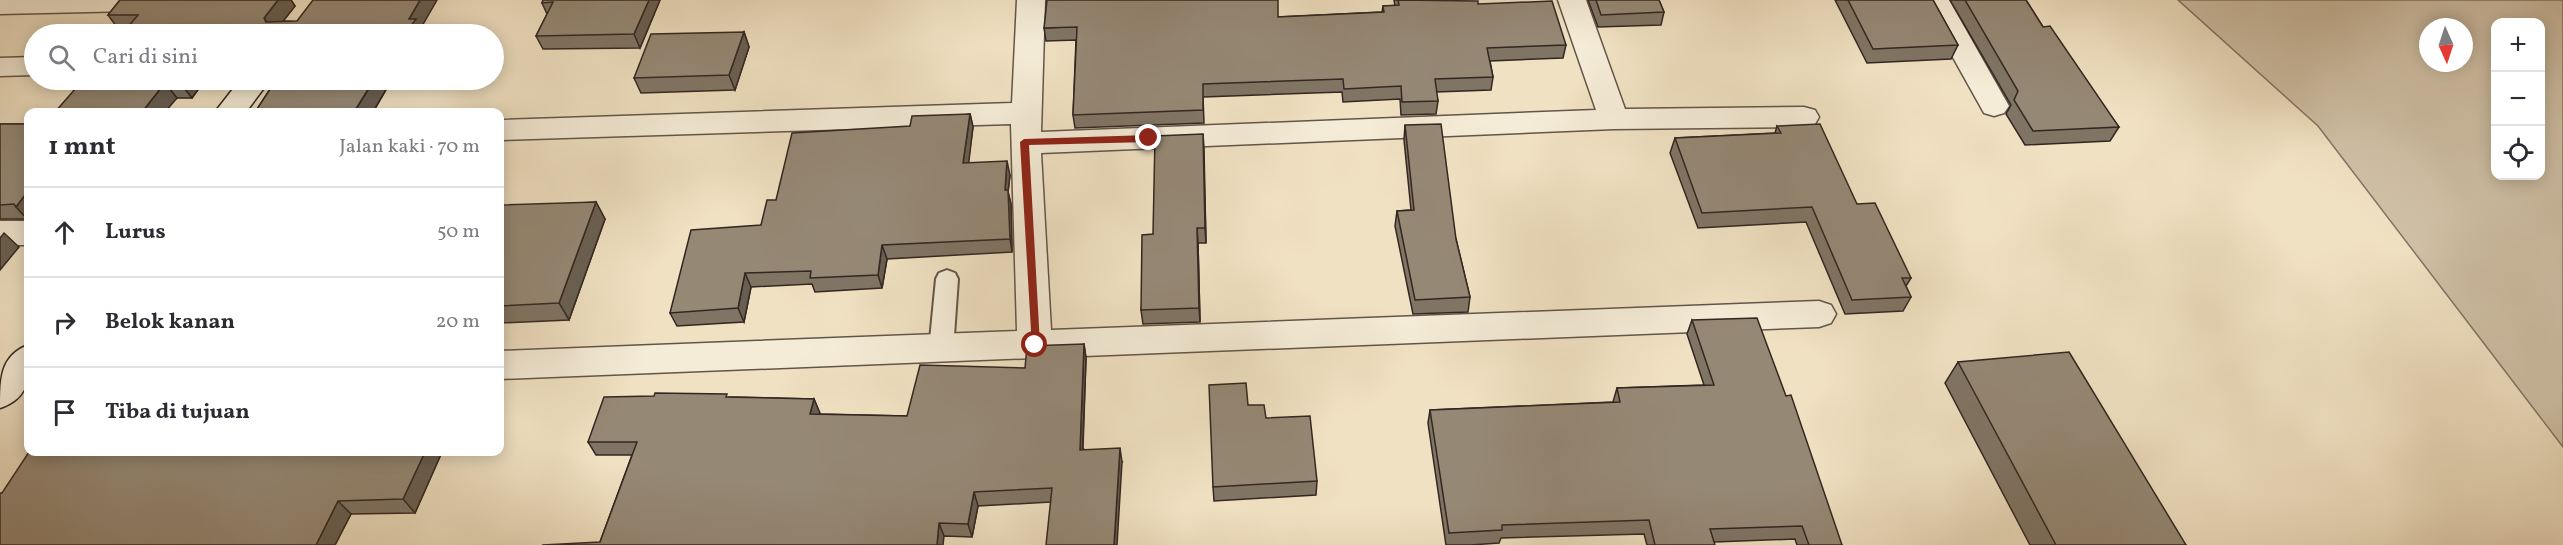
<!DOCTYPE html>
<html lang="id">
<head>
<meta charset="utf-8">
<style>
  :root { --surface:#fff; --page:#f7f7f7; --text:#2b2b33; --muted:#7c7c81; --line:#e1e1e2 }
  body { margin:0; font-family:Vollkorn,serif; background:var(--page); color:var(--text) }
  .controls { position:absolute; right:18px; top:18px; display:grid; overflow:hidden; border-radius:12px; box-shadow:0 3px 15px #0003 }
  .controls button { width:54px; height:54px; display:grid; place-items:center; padding:0; border:0; border-bottom:2px solid var(--line); background:var(--surface); color:var(--text); font:30px sans-serif }
  .compass { position:absolute; left:2419px; top:18px; width:54px; height:54px; border-radius:50%; background:var(--surface); box-shadow:0 3px 15px #0003; rotate:177deg }
  .stop { position:absolute; width:18px; height:18px; margin:-14px; border:4px solid #8f2418; border-radius:50%; background:#fff }
  .stop.end { background:#8f2418; border-color:#fff; box-shadow:0 2px 6px #0008 }
  .list { margin:0; padding:0; list-style:none }
  h2 { display:flex; justify-content:space-between; align-items:center; height:78px; margin:0; padding:0 24px; font-size:26px }
  h2 small { font-size:20px; font-weight:400; color:var(--muted) }
  .list li { display:grid; grid-template-columns:39px 1fr auto; gap:18px; align-items:center; box-sizing:border-box; height:90px; padding:0 24px; border-top:2px solid var(--line) }
  .list b { display:block; font-size:22px; white-space:nowrap }
  .list em { font-size:20px; font-style:normal; color:var(--muted) }
  .icon { flex:none; width:33px; height:33px; fill:none; stroke:currentColor; stroke-width:2; stroke-linecap:round; stroke-linejoin:round }
  .map { position:relative; flex:none; width:2563px; height:545px; overflow:hidden }
  .search { position:absolute; background:var(--surface); box-shadow:0 3px 15px #0003; left:24px; top:24px; width:480px; height:66px; display:flex; align-items:center; gap:15px; box-sizing:border-box; padding:0 21px; border-radius:33px; color:var(--muted); font-size:22px }
  .panel { position:absolute; background:var(--surface); box-shadow:0 3px 15px #0003; left:24px; top:108px; width:480px; height:348px; border-radius:12px }
  .map>svg:first-child { display:block }
  .green { fill:#d0c1a7; stroke:#827464; stroke-width:1.5; fill-rule:evenodd }
  .lines { fill:none; stroke-linecap:round; stroke-linejoin:round }
  .service-casing { stroke:#62564a; stroke-width:4 }
  .minor-casing { stroke:#62564a; stroke-width:3 }
  .secondary-casing { stroke:#332722; stroke-width:3 }
  .service { fill:#f5ecd7; fill-rule:evenodd }
  .minor { fill:#f5ecd7; fill-rule:evenodd }
  .secondary { fill:#f5ecd7; fill-rule:evenodd }
  .wall { fill:#807565; stroke:#332722; stroke-width:1.5 }
  .shaded-wall { fill:#685f52; stroke:#332722; stroke-width:1.5 }
  .building { fill:#958875; stroke:#332722; stroke-width:1.5 }
  .route { fill:#8f2418 }
</style>
</head>
<body>
<div class="map">
<svg width="2563" height="545" viewBox="0 0 2563 545">
  <rect width="100%" height="100%" fill="#f0e1c2"/>
  <filter id="stains"><feTurbulence type="fractalNoise" baseFrequency=".00333" numOctaves="4"/><feColorMatrix values="0 0 0 0 .2 0 0 0 0 .09 0 0 0 0 .02 0 0 0 .5 -.17"/></filter>
  <radialGradient id="worn" r=".72"><stop offset=".6" stop-color="#630" stop-opacity="0"/><stop offset="1" stop-color="#630" stop-opacity=".3"/></radialGradient>
  <path class="green" d="M2178 0H2563V447L2318 126ZM2496 22H2540V176H2496ZM2428 27H2464V63H2428Z"/>
  <g class="lines">
    <defs>
      <polygon id="service" points="947,270 955,273 958,279 953,350 949,357 941,359 933,357 929,350 936,279 939,273"/>
      <g id="minor">
        <polygon points="0,0 237,0 233,6 223,9 0,14"/>
        <polygon points="1017,0 1045,0 1041,132 1596,110 1558,0 1586,0 1625,109 1804,107 1815,110 1819,117 1815,124 1804,127 1614,129 1041,153 1051,330 1819,301 1831,305 1836,314 1831,323 1819,327 500,379 500,351 1017,331 1011,124 500,140 500,120 1012,103"/>
        <polygon points="1921,0 1949,0 2009,106 2004,113 1994,116 1984,113"/>
        <polygon points="34,57 34,75 0,76 0,58"/>
        <rect x="0" y="221" width="28" height="24"/>
      </g>
      <g id="secondary">
        <polygon points="240,80 270,80 246,112 215,112"/>
        <path d="M28 345C31 373 31 398 0 408 0 379 0 356 28 345Z"/>
      </g>
    </defs>
    <use href="#service" class="service-casing"/>
    <use href="#minor" class="minor-casing"/>
    <use href="#secondary" class="secondary-casing"/>
    <use href="#service" class="service"/>
    <use href="#minor" class="minor"/>
    <use href="#secondary" class="secondary"/>
  </g>
  <g class="wall">
    <polygon points="120,0 291,0 295,6 283,21 421,28 424,33 119,30 108,15"/>
    <polygon points="543,0 660,0 640,48 543,49 536,36 547,14 542,3"/>
    <polygon points="1394,0 1455,0 1455,1 1478,4 1566,45 1563,58 1490,61 1493,77 1491,90 1436,92 1438,101 1436,114 1401,115 1400,99 1343,102 1342,92 1203,97 1204,123 1075,128 1073,115 1076,40 1046,41 1044,28 1382,12 1383,6 1395,6"/>
    <polygon points="1588,0 1659,0 1664,12 1661,25 1598,27"/>
    <polygon points="1835,0 1933,0 1958,45 1951,59 1867,63"/>
    <polygon points="1950,0 2026,0 2043,27 2119,127 2110,141 2025,145 2006,114 2011,105"/>
    <polygon points="744,32 749,47 735,90 641,93 634,78"/>
    <polygon points="83,80 205,80 192,98 177,98"/>
    <polygon points="276,80 395,80 389,88 387,88 373,112 255,112"/>
    <polygon points="970,114 973,127 968,163 1010,175 1008,192 1011,204 1012,252 887,259 882,288 815,292 812,284 751,287 744,322 677,326 670,313 761,225 776,200 910,126"/>
    <polygon points="0,124 28,124 28,220 27,219 0,219"/>
    <polygon points="1405,125 1456,239 1470,297 1468,312 1413,314 1395,226 1397,211 1411,210 1404,140"/>
    <polygon points="1777,126 1857,204 1911,278 1906,286 1911,297 1903,311 1845,314 1806,222 1698,228 1670,153 1675,138 1775,133"/>
    <polygon points="1203,134 1206,243 1198,243 1200,322 1143,324 1141,310 1153,234"/>
    <polygon points="596,202 605,219 569,320 500,323 500,208"/>
    <polygon points="1692,320 1842,545 1797,545 1795,539 1714,542 1714,545 1647,545 1644,534 1501,538 1499,543 1471,545 1446,545 1428,423 1430,410 1613,402 1617,388 1704,385 1687,334"/>
    <polygon points="1084,344 1086,358 1083,449 1122,462 1051,502 978,506 972,537 944,536 600,542 632,455 596,455 588,442 729,397 814,399 820,414 907,416"/>
    <polygon points="1958,362 2186,545 2030,545 1945,383"/>
    <polygon points="1248,405 1266,418 1317,481 1316,495 1214,501 1213,487"/>
    <polygon points="442,452 415,513 351,514 335,545 0,545 2,493"/>
  </g>
  <g class="shaded-wall">
    <polygon points="278,0 291,0 295,6 274,33 264,18"/>
    <polygon points="420,0 437,0 421,28 424,33 423,34 405,34 409,19"/>
    <polygon points="649,0 660,0 640,48 634,34"/>
    <polygon points="744,32 749,47 735,90 729,75"/>
    <polygon points="183,80 205,80 192,98 180,83"/>
    <polygon points="374,80 381,80 387,88 373,112 354,112"/>
    <polygon points="384,80 395,80 389,88"/>
    <polygon points="165,83 177,98 165,112 142,112"/>
    <polygon points="970,114 973,127 967,177 963,163"/>
    <polygon points="1203,134 1204,148 1206,243 1205,228"/>
    <polygon points="1007,161 1010,175 1008,192 1011,204 1012,252 1010,239 1005,190"/>
    <polygon points="28,191 28,220 16,207"/>
    <polygon points="596,202 605,219 569,320 559,303"/>
    <polygon points="1197,228 1198,243 1200,322 1199,308"/>
    <polygon points="4,233 19,247 0,270 0,238"/>
    <polygon points="882,245 887,259 882,288 878,275"/>
    <polygon points="745,273 751,287 744,322 738,308"/>
    <polygon points="1084,344 1086,358 1082,463 1080,450"/>
    <polygon points="814,399 820,413 816,427 810,414"/>
    <polygon points="1120,448 1122,462 1117,545 1114,545"/>
    <polygon points="425,452 442,452 415,513 403,499"/>
    <polygon points="974,492 978,506 972,537 968,524"/>
    <polygon points="338,501 351,514 335,545 316,545"/>
    <polygon points="939,523 944,536 943,545 937,545"/>
  </g>
  <g class="building">
    <polygon points="120,0 278,0 264,18 266,22 297,21 313,0 420,0 409,19 416,19 405,34 122,34 138,15 108,15"/>
    <polygon points="543,0 649,0 634,34 536,36 553,2 542,3"/>
    <polygon points="1047,0 1278,0 1278,17 1384,12 1383,6 1399,5 1398,0 1478,1 1478,4 1552,1 1566,45 1487,48 1493,77 1435,79 1438,101 1402,102 1401,86 1344,89 1343,79 1203,84 1203,110 1073,115 1077,27 1044,28"/>
    <polygon points="1596,0 1659,0 1664,12 1601,15"/>
    <polygon points="1848,0 1933,0 1958,45 1873,49"/>
    <polygon points="1965,0 2026,0 2043,27 2050,26 2119,127 2033,131 2014,100 2018,91"/>
    <polygon points="744,32 729,75 634,78 651,34"/>
    <polygon points="83,80 183,80 180,83 165,83 142,112 55,112"/>
    <polygon points="276,80 374,80 354,112 255,112"/>
    <polygon points="970,114 963,163 1007,161 1005,190 1008,190 1010,239 882,245 878,275 810,278 811,271 745,273 738,308 670,313 691,230 761,225 767,200 776,200 792,133 910,126 912,116"/>
    <polygon points="0,124 28,124 28,191 16,207 14,204 0,205"/>
    <polygon points="1441,124 1456,239 1470,297 1415,300 1397,211 1414,210 1405,125"/>
    <polygon points="1820,124 1857,204 1875,203 1911,278 1902,278 1911,297 1852,300 1812,207 1702,213 1675,138 1781,133 1777,126"/>
    <polygon points="1203,134 1205,228 1197,228 1199,308 1141,310 1142,235 1153,234 1155,136"/>
    <polygon points="596,202 559,303 500,306 500,208 501,205"/>
    <polygon points="1757,318 1786,396 1791,395 1842,545 1809,545 1802,526 1710,529 1715,545 1655,545 1649,520 1502,525 1502,530 1449,533 1430,410 1620,402 1617,388 1714,385 1692,320"/>
    <polygon points="1084,344 1080,450 1120,448 1114,545 1046,545 1052,488 974,492 968,524 939,523 937,545 542,545 600,542 637,442 588,442 604,397 654,396 655,393 727,394 726,397 814,399 810,414 907,416 920,365 1025,368 1027,346"/>
    <polygon points="2069,352 2186,545 2056,545 1958,362"/>
    <polygon points="1246,383 1248,405 1264,405 1266,418 1310,416 1317,481 1213,487 1209,385"/>
    <polygon points="29,452 425,452 403,499 338,501 316,545 0,545 0,493 2,493"/>
  </g>
  <polygon class="route" points="1149,135 1154,138 1149,142 1029,145 1040,345 1035,349 1032,348 1020,142 1024,139"/>
  <rect width="100%" height="100%" filter="url(#stains)"/>
  <rect width="100%" height="100%" fill="url(#worn)"/>
</svg>
<div class="controls">
<button>+</button>
<button>−</button>
<button><svg class="icon" aria-label="locate" viewBox="0 0 24 24"><circle cx="12" cy="12" r="6"/><path d="M12 2v4M12 18v4M2 12h4M18 12h4"/></svg></button>
</div>
<svg class="compass" viewBox="-18 -18 36 36"><path d="M0-13l5 13h-10z" fill="#e53935"/><path d="M0 13l5-13h-10z" fill="#7c7c81"/></svg>
<div class="stop" style="left:1035px;top:345px"></div>
<div class="stop end" style="left:1149px;top:138px"></div>
<div class="search"><svg class="icon" aria-label="search" viewBox="0 0 24 24"><circle cx="10" cy="10" r="6"/><path d="M15 15l6 6"/></svg>Cari di sini</div>
<section class="panel">
<h2>1 mnt<small>Jalan kaki · 70 m</small></h2>
<ul class="list">
<li><svg class="icon" aria-label="ahead" viewBox="0 0 24 24"><path d="M12 20V5M6 11l6-6 6 6"/></svg><div><b>Lurus</b></div><em>50 m</em></li>
<li><svg class="icon" aria-label="right" viewBox="0 0 24 24"><path d="M7 20v-9h11M14 6l5 5-5 5"/></svg><div><b>Belok kanan</b></div><em>20 m</em></li>
<li><svg class="icon" aria-label="arrive" viewBox="0 0 24 24"><path d="M6 21V4h12l-3 4 3 4H6"/></svg><div><b>Tiba di tujuan</b></div></li>
</ul>
</section>
</div>
</body>
</html>
